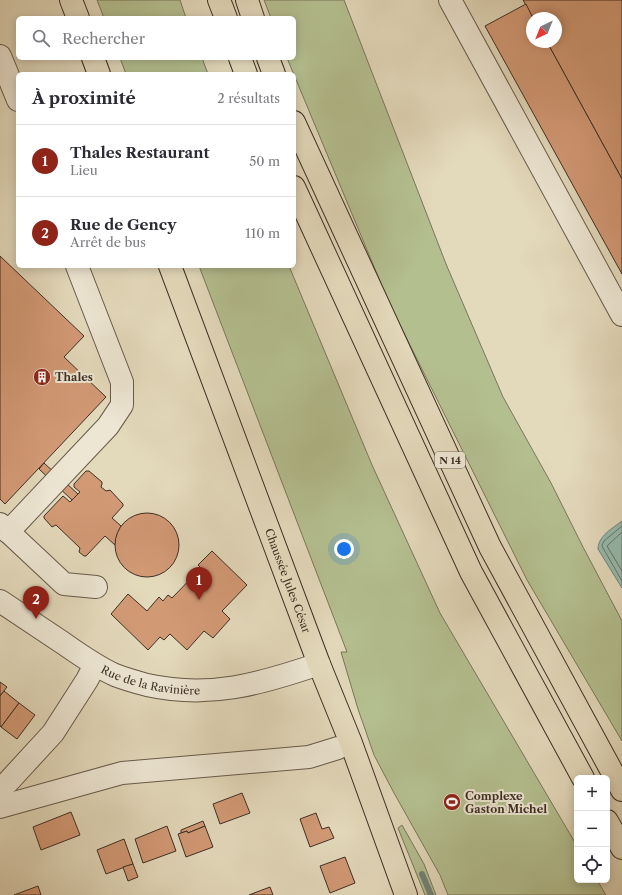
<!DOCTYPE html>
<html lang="fr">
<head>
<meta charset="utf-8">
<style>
  :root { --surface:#fff; --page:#f7f7f7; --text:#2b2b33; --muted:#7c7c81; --line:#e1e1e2; --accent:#8f2418 }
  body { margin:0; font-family:"Libre Caslon Text",serif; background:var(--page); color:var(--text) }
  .controls { position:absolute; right:12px; bottom:12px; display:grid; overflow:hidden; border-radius:6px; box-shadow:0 2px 10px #0003 }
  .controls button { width:36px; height:36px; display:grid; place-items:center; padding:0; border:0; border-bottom:1px solid var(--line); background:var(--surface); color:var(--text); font:20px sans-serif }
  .compass { position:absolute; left:526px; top:12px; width:36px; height:36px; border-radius:50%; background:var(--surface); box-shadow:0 2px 10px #0003; rotate:223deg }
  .you { position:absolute; left:344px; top:549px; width:14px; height:14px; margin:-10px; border:3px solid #fff; border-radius:50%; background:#1a73e8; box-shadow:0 0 0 6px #1a73e833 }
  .badge { display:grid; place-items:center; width:26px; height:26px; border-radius:50%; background:var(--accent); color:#fff; font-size:13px; font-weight:700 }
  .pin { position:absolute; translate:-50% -33px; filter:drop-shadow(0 1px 2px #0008) }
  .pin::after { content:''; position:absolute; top:21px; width:14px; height:12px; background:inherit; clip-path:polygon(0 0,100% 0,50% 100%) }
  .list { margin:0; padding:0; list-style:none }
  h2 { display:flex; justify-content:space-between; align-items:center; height:52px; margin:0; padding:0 16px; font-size:17px }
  h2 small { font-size:13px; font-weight:400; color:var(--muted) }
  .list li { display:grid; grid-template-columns:26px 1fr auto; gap:12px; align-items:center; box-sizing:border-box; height:72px; padding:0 16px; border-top:1px solid var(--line) }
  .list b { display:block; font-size:15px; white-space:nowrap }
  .list p { margin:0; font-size:13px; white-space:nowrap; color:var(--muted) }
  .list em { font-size:13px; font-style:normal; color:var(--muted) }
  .icon { flex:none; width:22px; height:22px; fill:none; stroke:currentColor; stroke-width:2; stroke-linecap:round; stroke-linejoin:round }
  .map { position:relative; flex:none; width:622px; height:895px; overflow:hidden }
  .search { position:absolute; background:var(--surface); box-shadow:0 2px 10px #0003; left:16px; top:16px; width:280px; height:44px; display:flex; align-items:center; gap:10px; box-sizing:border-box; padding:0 14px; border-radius:6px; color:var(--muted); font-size:15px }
  .panel { position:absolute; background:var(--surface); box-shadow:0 2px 10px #0003; left:16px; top:72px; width:280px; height:196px; border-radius:6px }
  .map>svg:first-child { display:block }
  .green { fill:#b4bf90; stroke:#79775b }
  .water { fill:#95baad; stroke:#728277 }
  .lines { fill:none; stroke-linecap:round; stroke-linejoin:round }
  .shore { stroke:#6a746a; stroke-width:1 }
  .stream { stroke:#728277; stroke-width:6 }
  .building { fill:#d29975; stroke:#3e2f26 }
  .minor-casing { stroke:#675a4b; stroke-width:24 }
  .major-casing { stroke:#3e2f26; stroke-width:24 }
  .highway-casing { stroke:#3e2f26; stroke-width:24 }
  .minor { stroke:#ede6d3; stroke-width:22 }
  .major { stroke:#e3d9bb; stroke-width:22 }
  .highway { stroke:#e3d9bb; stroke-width:22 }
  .labels { text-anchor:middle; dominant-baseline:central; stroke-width:4; stroke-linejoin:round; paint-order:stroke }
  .shield { fill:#ede6d3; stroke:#72665a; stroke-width:1 }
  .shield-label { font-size:10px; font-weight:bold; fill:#3e2f26 }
  .poi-label { font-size:11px; font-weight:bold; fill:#3e2f26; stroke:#ede6d3; text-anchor:start }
  .street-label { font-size:11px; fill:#3e2f26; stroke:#ede6d3 }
</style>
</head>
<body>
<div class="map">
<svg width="622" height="895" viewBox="0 0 622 895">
  <rect width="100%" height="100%" fill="#e3d9bb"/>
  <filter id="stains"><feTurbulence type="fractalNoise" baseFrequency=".005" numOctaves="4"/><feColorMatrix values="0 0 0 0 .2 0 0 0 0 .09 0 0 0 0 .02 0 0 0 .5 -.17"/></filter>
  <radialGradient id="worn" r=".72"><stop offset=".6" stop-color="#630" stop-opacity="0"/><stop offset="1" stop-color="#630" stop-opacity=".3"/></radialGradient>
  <g class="green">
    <polygon points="97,0 180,0 186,18 104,18"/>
    <polygon points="264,0 344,0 446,264 503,397 551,483 583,547 622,621 622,741 527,580 390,305 287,58 294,58 294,18 271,18"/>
    <polygon points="120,58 202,58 208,74 126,74"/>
    <polygon points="199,266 289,266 372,465 440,613 577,846 577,880 597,880 606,895 448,895 440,875 394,793 374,755 358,709 341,652 347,652"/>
    <polygon points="402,825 424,864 436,895 425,895 398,828"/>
  </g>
  <path class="water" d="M622 521V588L598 549C598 536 613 528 622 521Z"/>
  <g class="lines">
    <g class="shore">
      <polyline points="622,526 604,541 602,545 603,548 622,581"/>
      <polyline points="622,532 607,546 622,571"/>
    </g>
    <polyline class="stream" points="422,874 431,895"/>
  </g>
  <g class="building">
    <polygon points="523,0 622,0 622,179 547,42 556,42 556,18 533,18"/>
    <polygon points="526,4 533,18 532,18 532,42 547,42 622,179 622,274 485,26"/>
    <polygon points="0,256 84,336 64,357 106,397 5,504 0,499"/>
    <polygon points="44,463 78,494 72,500 39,469"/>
    <polygon points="86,471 89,471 102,482 102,484 101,487 106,491 110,490 123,504 123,506 112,518 121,526 117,535 115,545 105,536 86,556 84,556 79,552 80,548 56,525 52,527 44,518 44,516 63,496 70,502 80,492 74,487 74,484"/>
    <circle cx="147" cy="545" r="32"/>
    <polygon points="212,551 247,585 222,611 230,619 213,638 204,631 187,650 170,634 164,640 160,637 148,650 111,614 128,594 147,611 159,597 163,601 168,595 172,598 201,568 198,565"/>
    <polygon points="0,682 7,687 0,696"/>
    <polygon points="4,691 19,703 1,727 0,726 0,696"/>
    <polygon points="19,703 35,715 17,739 1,727"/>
    <polygon points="242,793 250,813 220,824 213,804"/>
    <polygon points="71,812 80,835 41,850 33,827"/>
    <polygon points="316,813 322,829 329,827 334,838 310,847 300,819"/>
    <polygon points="203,821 205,826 188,833 187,831 181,833 181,830"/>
    <polygon points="167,826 176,851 143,863 135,839"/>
    <polygon points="205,826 213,847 186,857 178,834 187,831 188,833"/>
    <polygon points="124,839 133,864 106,874 97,850"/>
    <polygon points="345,857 355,883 330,893 320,866"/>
    <polygon points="133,864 138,877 128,881 123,867"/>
    <polygon points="38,886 41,895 14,895"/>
    <polygon points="270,887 273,895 249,895"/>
  </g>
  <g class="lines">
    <defs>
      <g id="minor">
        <polyline points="450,0 622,315"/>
        <polyline points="0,56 18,100"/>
        <polyline points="0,524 64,584 96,587"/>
        <polyline points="8,532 108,426 122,405 122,382 77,266"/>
        <path id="s1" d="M0 601C21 615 42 629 63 643 80 655 97 667 115 675 125 679 136 682 147 685 210 699 260 684 319 664"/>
        <polyline points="0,789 8,782 53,733 87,680 95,665"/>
        <polyline points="0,807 122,773 309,757 338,748"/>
      </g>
      <g id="major">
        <polyline points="71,0 78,18"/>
        <polyline points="93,58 99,74"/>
        <path id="s2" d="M170 266 319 664 351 743 406 895"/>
      </g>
      <g id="highway">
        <polyline points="219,0 226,18"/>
        <polyline points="247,0 253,18"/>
        <polyline points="240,58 246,74"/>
        <polyline points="268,58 274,74"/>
        <polyline points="294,122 490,547 622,790"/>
        <polyline points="294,187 471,572 583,778"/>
        <polyline points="607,821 622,848"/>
      </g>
    </defs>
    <use href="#minor" class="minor-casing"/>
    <use href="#major" class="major-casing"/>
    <use href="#highway" class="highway-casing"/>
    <use href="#minor" class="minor"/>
    <use href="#major" class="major"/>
    <use href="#highway" class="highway"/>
  </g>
  <defs>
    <symbol id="building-disc" viewBox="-11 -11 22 22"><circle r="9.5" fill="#8f2418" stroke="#ede6d3"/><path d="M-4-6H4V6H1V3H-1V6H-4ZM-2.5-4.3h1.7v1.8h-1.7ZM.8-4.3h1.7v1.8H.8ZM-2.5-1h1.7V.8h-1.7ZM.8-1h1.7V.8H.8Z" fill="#fff"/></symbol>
    <symbol id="stadium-disc" viewBox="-11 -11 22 22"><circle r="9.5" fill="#8f2418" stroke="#ede6d3"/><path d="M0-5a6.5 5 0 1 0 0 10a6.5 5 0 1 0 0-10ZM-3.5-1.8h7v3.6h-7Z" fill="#fff"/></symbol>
  </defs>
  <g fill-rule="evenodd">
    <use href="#building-disc" x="32" y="367" width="20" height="20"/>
    <use href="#stadium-disc" x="442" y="792" width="20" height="20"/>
  </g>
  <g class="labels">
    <rect class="shield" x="435" y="452" width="30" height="16" rx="3"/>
    <g class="shield-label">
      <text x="450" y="460">N 14</text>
    </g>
    <g class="poi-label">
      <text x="55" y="377">Thales</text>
      <text x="465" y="796">Complexe<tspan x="465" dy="13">Gaston Michel</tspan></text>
    </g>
    <g class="street-label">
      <text stroke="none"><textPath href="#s2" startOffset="336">Chaussée Jules César</textPath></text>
      <text stroke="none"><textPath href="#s1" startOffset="173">Rue de la Ravinière</textPath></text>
    </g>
  </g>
  <rect width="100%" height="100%" filter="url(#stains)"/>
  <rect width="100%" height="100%" fill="url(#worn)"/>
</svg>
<div class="controls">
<button>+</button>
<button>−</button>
<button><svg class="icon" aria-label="locate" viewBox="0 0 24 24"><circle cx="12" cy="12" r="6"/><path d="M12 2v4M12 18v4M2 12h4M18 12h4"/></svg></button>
</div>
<svg class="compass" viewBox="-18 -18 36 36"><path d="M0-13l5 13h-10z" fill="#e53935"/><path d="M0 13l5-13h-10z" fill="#7c7c81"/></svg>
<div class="you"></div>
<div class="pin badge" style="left:199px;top:600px">1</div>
<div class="pin badge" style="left:36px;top:619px">2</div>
<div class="search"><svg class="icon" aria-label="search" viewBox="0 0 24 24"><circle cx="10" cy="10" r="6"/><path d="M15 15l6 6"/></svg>Rechercher</div>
<section class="panel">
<h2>À proximité<small>2 résultats</small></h2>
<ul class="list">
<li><span class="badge">1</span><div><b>Thales Restaurant</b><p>Lieu</p></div><em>50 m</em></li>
<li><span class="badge">2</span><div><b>Rue de Gency</b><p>Arrêt de bus</p></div><em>110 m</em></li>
</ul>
</section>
</div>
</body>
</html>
